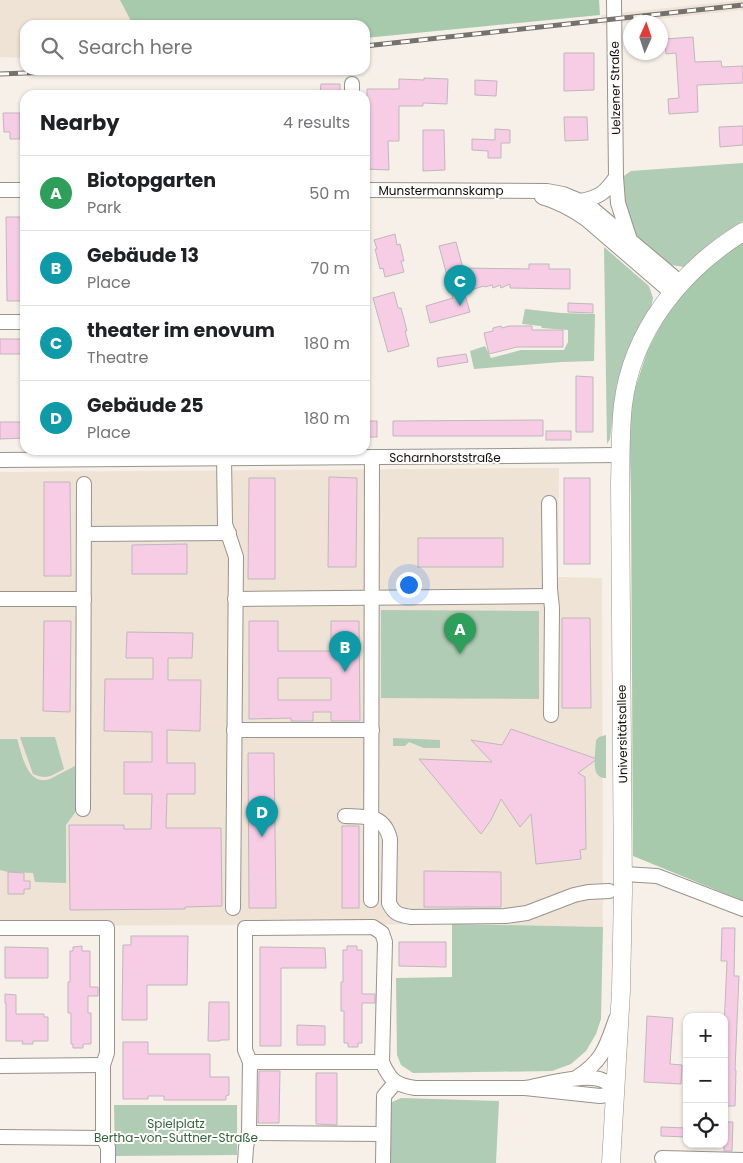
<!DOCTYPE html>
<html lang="en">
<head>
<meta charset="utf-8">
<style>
  :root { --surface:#fff; --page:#f2f2f2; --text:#202124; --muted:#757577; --line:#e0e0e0; --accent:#2563eb }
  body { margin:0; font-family:Poppins,sans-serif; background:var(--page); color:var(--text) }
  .controls { position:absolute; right:15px; bottom:15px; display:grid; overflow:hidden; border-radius:10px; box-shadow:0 1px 4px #0004 }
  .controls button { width:45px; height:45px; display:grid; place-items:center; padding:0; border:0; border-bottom:1px solid var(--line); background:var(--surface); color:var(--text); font:25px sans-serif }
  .compass { position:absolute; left:623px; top:15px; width:45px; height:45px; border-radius:50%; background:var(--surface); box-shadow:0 1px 4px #0004; rotate:3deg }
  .you { position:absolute; left:408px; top:584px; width:18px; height:18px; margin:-12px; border:4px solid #fff; border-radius:50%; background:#1a73e8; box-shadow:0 0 0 8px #1a73e833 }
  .badge { display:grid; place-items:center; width:32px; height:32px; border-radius:50%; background:var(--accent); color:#fff; font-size:16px; font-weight:700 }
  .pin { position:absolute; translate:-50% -41px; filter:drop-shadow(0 1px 2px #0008) }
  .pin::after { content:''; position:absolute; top:26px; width:18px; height:15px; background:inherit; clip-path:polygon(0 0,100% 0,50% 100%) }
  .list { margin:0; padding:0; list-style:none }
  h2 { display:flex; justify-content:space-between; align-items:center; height:65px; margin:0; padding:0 20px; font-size:21px }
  h2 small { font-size:16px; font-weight:400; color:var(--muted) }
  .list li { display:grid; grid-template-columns:32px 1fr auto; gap:15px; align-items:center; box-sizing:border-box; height:75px; padding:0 20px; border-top:1px solid var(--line) }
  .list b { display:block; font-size:19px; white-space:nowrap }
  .list p { margin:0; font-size:16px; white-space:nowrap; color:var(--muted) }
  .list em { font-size:16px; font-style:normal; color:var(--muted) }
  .icon { flex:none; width:28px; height:28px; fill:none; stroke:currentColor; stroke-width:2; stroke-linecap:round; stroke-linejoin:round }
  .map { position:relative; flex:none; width:743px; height:1163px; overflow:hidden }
  .search { position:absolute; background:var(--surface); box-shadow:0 1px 4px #0004; left:20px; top:20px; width:350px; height:55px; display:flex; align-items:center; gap:12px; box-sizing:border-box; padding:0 18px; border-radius:15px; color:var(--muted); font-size:19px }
  .panel { position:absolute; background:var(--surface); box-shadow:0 1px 4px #0004; left:20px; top:90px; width:350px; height:365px; border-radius:15px }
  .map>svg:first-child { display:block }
  .built { fill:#eee3d5 }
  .green { fill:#b0ccb4 }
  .forest { fill:#a7caac }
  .building { fill:#f6cde4; stroke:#c0b7bc; fill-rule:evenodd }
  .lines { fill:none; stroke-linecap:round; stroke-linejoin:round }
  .minor-casing { stroke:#99938c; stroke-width:16 }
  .major-casing { stroke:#99938c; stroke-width:19 }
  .minor { stroke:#fff; stroke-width:14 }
  .major { stroke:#fff; stroke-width:18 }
  .rail-casing { stroke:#75716d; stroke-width:5 }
  .rail { stroke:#fffefc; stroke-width:3; stroke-dasharray:9; stroke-linecap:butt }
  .labels { text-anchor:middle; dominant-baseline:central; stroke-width:4; stroke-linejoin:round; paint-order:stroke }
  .street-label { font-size:12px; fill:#100e0c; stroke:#fffefc }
  .park-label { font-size:12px; fill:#30643c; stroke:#fffefc }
</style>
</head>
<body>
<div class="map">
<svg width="743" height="1163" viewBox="0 0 743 1163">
  <rect width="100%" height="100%" fill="#f6f0e8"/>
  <g class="built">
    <polygon points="0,0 120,0 133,25 25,25 25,58 0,57"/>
    <polygon points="743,0 743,10 602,25 601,15"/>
    <polygon points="559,468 558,577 602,578 603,927 452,924 0,926 0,472"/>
  </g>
  <g class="green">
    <polygon points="743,163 743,221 710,244 684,267 665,264 631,234 623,203 621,178 631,171"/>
    <polygon points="604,247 649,286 653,298 651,308 631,346 617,384 610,439 607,444"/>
    <polygon points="525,309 561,313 595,314 594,361 561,362 474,369 470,351 485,346 491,358 521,350 564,350 568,342 568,330 542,328 541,326 522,324"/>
    <polygon points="381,610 539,611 539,699 381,698"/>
    <path d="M606 735V778C603 778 601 778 598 775 592 770 596 748 596 740L599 737Z"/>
    <path d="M20 737H55L64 769C50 776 48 780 33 774Z"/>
    <polygon points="393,738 440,740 440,748 424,748 409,742 405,746 393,746"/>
    <path d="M0 739H17C22 754 27 787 50 779 58 775 67 770 75 766L77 810 66 825V883L35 882 33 873 8 872 0 870Z"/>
    <polygon points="452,924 603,927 601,1019 596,1034 586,1051 571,1064 552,1071 413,1073 401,1065 397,1055 396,978 452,977"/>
    <polygon points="401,1098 499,1101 496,1163 388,1163 388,1110 392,1102"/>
    <polygon points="114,1105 237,1105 237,1155 115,1156"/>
  </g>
  <g class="forest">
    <polygon points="120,0 599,0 600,15 365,38 365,25 133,25"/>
    <polygon points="743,241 743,901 633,856 631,494 629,423 635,389 647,352 665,316 688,286 710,265"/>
  </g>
  <g class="building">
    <polygon points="693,37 695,62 721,61 722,67 743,66 743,83 697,85 698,112 669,114 668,99 679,98 676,53 666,54 665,39"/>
    <polygon points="564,53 594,53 594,90 564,91"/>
    <polygon points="424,78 448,79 447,104 423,103 423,106 399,106 399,141 388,141 389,170 365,169 365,123 367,123 368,107 365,107 365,96 367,96 367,89 399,89 399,79 424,80"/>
    <polygon points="475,80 497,81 496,96 475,95"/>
    <polygon points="321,84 340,84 340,94 337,94 337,95 322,95 322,93 320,93"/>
    <polygon points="3,113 20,113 20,139 10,139 10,132 4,132"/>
    <polygon points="564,117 587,117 588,140 565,141"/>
    <polygon points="743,126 743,145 720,147 719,127"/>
    <polygon points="495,129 510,130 510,143 501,143 501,158 488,158 488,151 472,150 472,139 495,140"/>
    <polygon points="423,130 444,130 445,170 423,171"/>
    <polygon points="6,217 23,217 23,301 7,301"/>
    <polygon points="395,234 397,245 400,244 404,261 401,261 404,272 385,277 383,268 380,269 375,249 377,249 374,240"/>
    <polygon points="456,242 463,268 529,269 529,264 549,264 549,269 570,269 570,289 510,288 510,284 501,288 500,285 493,288 492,285 485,287 484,286 464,292 470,312 430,323 426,306 453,298 439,246"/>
    <polygon points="394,292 398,308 401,308 404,319 407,331 405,331 409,346 388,352 373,298"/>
    <polygon points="568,303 593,304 593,313 568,312"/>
    <polygon points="501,326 502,328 509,326 532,326 532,330 563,330 563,347 517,347 489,354 484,333 493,331 493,328"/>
    <rect x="0" y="339" width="25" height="15"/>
    <polygon points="466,354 468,362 438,367 437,358"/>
    <polygon points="576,376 593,377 593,432 576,432"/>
    <polygon points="543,420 543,436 393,436 393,421"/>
    <rect x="365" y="421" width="12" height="16"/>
    <polygon points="0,422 25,422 25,438 0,439"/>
    <rect x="546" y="431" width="25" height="9"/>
    <polygon points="329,477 357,478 356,567 328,567"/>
    <polygon points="249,478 275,478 275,579 248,579"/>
    <rect x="564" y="478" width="26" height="86"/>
    <polygon points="44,482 70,482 71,576 44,576"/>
    <rect x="418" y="538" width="85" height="29"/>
    <polygon points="187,544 187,574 132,574 132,545"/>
    <polygon points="562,618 590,618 591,708 562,708"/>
    <polygon points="44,621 71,621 70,712 43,711"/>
    <path d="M249 621H278V651H331V621H359L360 721H331V712H313V721H291V718L249 719ZM278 678H331V700H278Z"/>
    <polygon points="127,632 193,633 192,658 168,658 168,680 201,680 200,731 167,730 167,763 195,763 195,794 167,794 166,828 221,828 222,906 185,907 185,909 70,910 69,825 124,825 124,829 151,829 152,794 124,794 124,762 152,762 152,732 104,731 105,679 153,679 153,658 126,658"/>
    <polygon points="511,729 597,759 578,773 585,777 586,849 580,850 581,859 536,864 531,814 520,827 501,799 491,820 481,834 419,759 492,762 471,740 502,745"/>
    <polygon points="248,753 274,753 276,908 249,908"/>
    <rect x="342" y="826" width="17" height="82"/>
    <polygon points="424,871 501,872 501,907 424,907"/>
    <polygon points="8,872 24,873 24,881 30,881 30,889 24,889 24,894 8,894"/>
    <polygon points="722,928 735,928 734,976 739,976 735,1070 736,1070 735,1106 724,1106 724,1028 727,961 721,961"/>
    <polygon points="131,936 188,936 187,985 147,985 147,1020 122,1020 123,945 131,945"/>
    <polygon points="399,942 446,942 446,967 399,966"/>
    <polygon points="82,946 82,951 90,951 90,987 98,987 98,996 88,996 88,1013 91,1013 91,1044 83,1044 83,1048 73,1048 73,1044 71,1044 71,1013 68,1013 68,982 70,982 70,951 73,951 73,947"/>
    <polygon points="347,946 357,946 357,950 362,950 362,994 375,994 375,1003 362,1003 362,1043 358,1043 358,1047 348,1047 348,1043 344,1043 344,1011 341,1011 341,982 343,982 343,950 347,950"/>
    <polygon points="5,947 48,948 48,978 5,978"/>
    <polygon points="260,947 325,948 326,968 281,968 281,1046 260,1046"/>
    <polygon points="5,994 16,995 16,1014 44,1014 44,1017 48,1017 48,1041 33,1041 33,1044 22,1044 23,1041 6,1041 6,1003 5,1003"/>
    <polygon points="209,1002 229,1002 229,1040 220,1040 220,1041 208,1041"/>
    <polygon points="647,1016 673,1018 670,1064 682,1065 681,1084 644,1082"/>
    <polygon points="297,1025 325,1026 325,1045 297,1045"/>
    <polygon points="123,1042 148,1042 148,1054 210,1054 210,1077 229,1077 229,1095 226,1096 226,1100 164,1100 164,1096 148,1096 148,1099 123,1099"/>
    <polygon points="259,1071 280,1071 279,1123 258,1123"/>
    <polygon points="316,1073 337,1073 337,1125 316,1124"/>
    <polygon points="724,1122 733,1122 732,1151 724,1151"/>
    <polygon points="661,1127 687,1128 687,1137 661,1136"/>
  </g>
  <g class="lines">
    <defs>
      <g id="minor">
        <polyline points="614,0 616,177 618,203 630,240"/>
        <polyline points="352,95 352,84"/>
        <polyline points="0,190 25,190"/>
        <polyline points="365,190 547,191 563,194 580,201 594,210 681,283"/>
        <path d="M542 197C559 202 572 209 586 219L672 293"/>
        <path d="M580 201C600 197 605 193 616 177"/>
        <polyline points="0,322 25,322"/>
        <polyline points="224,458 225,524 236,557 233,908"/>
        <polyline points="0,460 621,455"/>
        <polyline points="549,503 550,589 552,608 551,715"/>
        <polyline points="84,534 229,533"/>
        <polyline points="0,599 84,599"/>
        <polyline points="235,599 550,596"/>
        <polyline points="234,730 372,730"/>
        <polyline points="83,809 84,484"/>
        <path d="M345 816C367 817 384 814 390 839L389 903C394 914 399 915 411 917L505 916 527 913 574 895 588 892 609 891"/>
        <polyline points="624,874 657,876 743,909"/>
        <polyline points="371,900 372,457"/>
        <polyline points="0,928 107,928 107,1053 103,1065 103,1138 108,1147 108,1163"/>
        <polyline points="250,1062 382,1062"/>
        <polyline points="0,1066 103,1065"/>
        <path d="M576 1078C603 1061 606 1047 616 1019"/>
        <polyline points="249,1133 383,1134"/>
        <polyline points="0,1137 103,1138"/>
        <polyline points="662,1158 743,1160"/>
        <path d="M245 1163 246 1147 249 1133 250 1062 245 1050V928L373 927 382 933 385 942 382 1062C390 1080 395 1085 415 1088H525L600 1096 615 1094C612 1088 609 1082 602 1080 585 1073 543 1085 525 1088"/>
        <polyline points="383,1163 384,1096 395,1083"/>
      </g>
      <path id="major" d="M611 1163 621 991 623 891 620 482C621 456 620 431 623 405 632 331 681 270 743 232"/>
    </defs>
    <use href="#minor" class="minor-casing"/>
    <use href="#major" class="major-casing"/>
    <use href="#minor" class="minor"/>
    <use href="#major" class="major"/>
    <defs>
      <g id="rail">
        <polyline points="365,46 743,5"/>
        <polyline points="0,74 103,70"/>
      </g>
    </defs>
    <use href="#rail" class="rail-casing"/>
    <use href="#rail" class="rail"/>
  </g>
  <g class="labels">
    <g class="street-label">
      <text transform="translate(615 88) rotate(-91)">Uelzener Straße</text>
      <text x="441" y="190">Munstermannskamp</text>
      <text x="445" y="457">Scharnhorststraße</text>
      <text transform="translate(622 734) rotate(-91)">Universitätsallee</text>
    </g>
    <g class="park-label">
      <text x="176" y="1123">Spielplatz<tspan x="176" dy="14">Bertha-von-Suttner-Straße</tspan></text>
    </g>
  </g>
</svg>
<div class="controls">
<button>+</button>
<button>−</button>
<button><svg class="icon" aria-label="locate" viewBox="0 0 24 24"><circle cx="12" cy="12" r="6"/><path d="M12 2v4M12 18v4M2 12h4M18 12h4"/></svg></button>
</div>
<svg class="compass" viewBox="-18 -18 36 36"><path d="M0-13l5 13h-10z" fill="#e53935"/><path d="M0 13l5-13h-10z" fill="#757577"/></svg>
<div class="you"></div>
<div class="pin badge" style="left:460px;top:654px;background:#2e9e5b">A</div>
<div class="pin badge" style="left:345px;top:672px;background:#0f9aa8">B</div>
<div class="pin badge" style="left:460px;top:306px;background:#0f9aa8">C</div>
<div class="pin badge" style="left:262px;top:837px;background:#0f9aa8">D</div>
<div class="search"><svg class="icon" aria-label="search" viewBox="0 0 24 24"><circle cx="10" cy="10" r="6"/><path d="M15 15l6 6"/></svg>Search here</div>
<section class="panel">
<h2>Nearby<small>4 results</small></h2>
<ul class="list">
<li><span class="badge" style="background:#2e9e5b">A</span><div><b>Biotopgarten</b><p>Park</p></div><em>50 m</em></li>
<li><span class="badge" style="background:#0f9aa8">B</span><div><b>Gebäude 13</b><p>Place</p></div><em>70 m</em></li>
<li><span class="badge" style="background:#0f9aa8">C</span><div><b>theater im enovum</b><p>Theatre</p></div><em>180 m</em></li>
<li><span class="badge" style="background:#0f9aa8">D</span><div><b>Gebäude 25</b><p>Place</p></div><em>180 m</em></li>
</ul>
</section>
</div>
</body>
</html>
